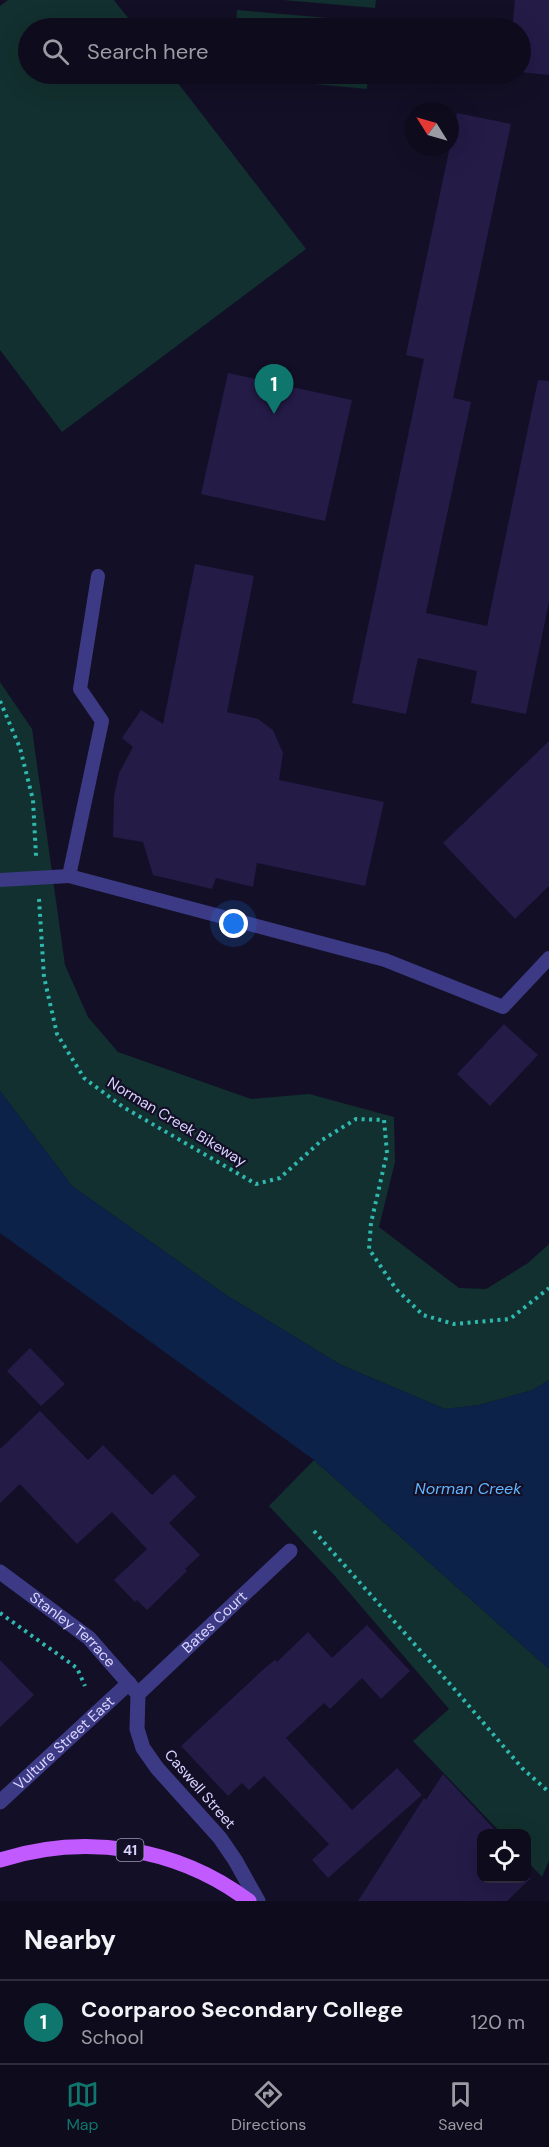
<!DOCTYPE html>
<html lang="en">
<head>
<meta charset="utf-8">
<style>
  :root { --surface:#0e0b1c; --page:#171425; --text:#f1f3f6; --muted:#9b9ba3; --line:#2e2b3b; --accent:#0f766e }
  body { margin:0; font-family:"DM Sans",sans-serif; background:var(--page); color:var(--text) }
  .controls { position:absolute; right:18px; bottom:18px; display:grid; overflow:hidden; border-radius:12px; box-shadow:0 6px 24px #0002 }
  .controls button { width:54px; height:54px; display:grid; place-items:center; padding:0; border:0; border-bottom:2px solid var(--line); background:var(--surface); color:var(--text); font:30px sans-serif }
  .compass { position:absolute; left:405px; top:102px; width:54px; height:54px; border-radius:50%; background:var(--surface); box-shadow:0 6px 24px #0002; rotate:307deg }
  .you { position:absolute; left:234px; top:924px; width:21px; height:21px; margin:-15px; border:4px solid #fff; border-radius:50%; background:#1a73e8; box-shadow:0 0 0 9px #1a73e833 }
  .badge { display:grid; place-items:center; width:39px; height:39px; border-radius:50%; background:var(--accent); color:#fff; font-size:20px; font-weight:700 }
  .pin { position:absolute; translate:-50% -50px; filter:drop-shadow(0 2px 3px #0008) }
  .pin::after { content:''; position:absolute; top:32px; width:21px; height:18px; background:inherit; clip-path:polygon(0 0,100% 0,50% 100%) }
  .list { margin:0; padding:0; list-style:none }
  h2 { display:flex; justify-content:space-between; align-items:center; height:78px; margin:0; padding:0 24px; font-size:26px }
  h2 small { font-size:20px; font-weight:400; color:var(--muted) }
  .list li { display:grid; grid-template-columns:39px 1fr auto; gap:18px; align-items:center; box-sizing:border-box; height:84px; padding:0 24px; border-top:2px solid var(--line) }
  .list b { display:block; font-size:22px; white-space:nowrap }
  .list p { margin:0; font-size:20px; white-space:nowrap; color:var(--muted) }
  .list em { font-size:20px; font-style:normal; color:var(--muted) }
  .icon { flex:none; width:33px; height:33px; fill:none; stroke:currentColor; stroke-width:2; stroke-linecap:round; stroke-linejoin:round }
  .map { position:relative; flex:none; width:549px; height:1901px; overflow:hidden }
  .search { position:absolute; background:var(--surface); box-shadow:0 6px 24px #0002; left:18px; right:18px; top:18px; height:66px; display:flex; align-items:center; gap:15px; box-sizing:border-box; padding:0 21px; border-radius:33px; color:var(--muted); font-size:22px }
  .sheet { height:162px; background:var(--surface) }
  nav { display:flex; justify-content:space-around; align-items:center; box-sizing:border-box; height:84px; border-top:2px solid var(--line); background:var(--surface); font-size:16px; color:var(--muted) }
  nav a { display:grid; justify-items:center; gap:3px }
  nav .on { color:var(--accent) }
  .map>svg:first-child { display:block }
  .green { fill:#12302f }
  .water { fill:#0c2248 }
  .building { fill:#241b47 }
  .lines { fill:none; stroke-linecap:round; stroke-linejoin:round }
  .path { stroke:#2fb8b0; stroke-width:4; stroke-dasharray:3 4.5; stroke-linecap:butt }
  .service { stroke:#3d3a85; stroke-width:14 }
  .minor { stroke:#3d3a85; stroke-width:15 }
  .tertiary { stroke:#3d3a85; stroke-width:15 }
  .primary { stroke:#c25bff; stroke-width:15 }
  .labels { text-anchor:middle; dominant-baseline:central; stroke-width:4.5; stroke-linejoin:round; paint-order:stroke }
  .shield { fill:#130f26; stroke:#9e99be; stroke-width:1.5 }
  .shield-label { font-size:14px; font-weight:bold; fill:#d9d4ff }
  .street-label { font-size:15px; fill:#d9d4ff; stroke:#130f26 }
  .water-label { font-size:16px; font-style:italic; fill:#62b6ff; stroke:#130f26 }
</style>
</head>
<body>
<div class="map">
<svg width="549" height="1901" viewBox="0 0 549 1901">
  <rect width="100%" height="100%" fill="#130f26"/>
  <g class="green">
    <polygon points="8,0 114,0 136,28 28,28 28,74 171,74 306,249 62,432 0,350 0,6"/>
    <polygon points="283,0 376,0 375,8"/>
    <polygon points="237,10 373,22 372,28 236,28"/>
    <polygon points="232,74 368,74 367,89 231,76"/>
    <polygon points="0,682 32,729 65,965 88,1017 118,1052 251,1099 309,1094 394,1117 395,1162 379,1227 459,1288 486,1289 528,1263 549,1244 549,1380 533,1390 479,1405 445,1409 341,1365 226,1295 72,1186 0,1091"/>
    <polygon points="314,1460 549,1669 549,1861 542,1877 527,1861 526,1834 501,1833 413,1741 449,1709 335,1576 269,1506"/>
  </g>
  <polygon class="water" points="0,1091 72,1186 226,1295 341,1365 445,1409 479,1405 533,1390 549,1380 549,1669 314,1460 0,1233"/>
  <g class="building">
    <polygon points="515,0 549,0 549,75 520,72 520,28 512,28"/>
    <polygon points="457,113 511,124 453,398 471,402 426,613 487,626 538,380 549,381 549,602 526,714 471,703 477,671 418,658 406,714 352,703 424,359 406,355"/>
    <polygon points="228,373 352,400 325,521 201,494"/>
    <polygon points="195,564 254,576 227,712 258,719 273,730 283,753 279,780 384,802 365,886 257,863 253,887 216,878 212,889 153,875 143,842 113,837 114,796 119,773 133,747 122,738 141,710 163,724"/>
    <polygon points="549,741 549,886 515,919 443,843"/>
    <polygon points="504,1024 538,1055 490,1106 457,1074"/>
    <polygon points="30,1348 65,1384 41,1406 7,1371"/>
    <polygon points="40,1411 88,1460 103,1445 152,1495 174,1474 196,1497 169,1523 200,1555 185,1569 187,1571 147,1610 137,1600 135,1602 114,1580 147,1549 112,1512 77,1544 20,1484 0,1503 0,1449"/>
    <polygon points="367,1625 410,1671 381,1699 362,1678 330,1709 324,1703 286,1738 352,1810 397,1768 422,1795 328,1878 312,1860 329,1844 264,1776 249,1790 242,1783 228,1796 181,1746 267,1666 275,1660 277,1662 308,1632 332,1658"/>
    <polygon points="0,1660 34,1695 0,1727"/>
    <polygon points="443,1774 498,1833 482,1833 482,1878 531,1878 507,1901 358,1901 424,1798 426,1800"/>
  </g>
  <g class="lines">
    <g class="path">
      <polyline points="0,701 20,748 33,800 36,856"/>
      <polyline points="39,899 44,977 57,1034 84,1078 123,1107 256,1184 280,1178 322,1140 356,1119 384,1120 387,1153 371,1223 369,1249 396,1289 423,1315 454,1324 510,1319 549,1288"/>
      <polyline points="314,1531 457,1692 522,1768 549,1792"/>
      <polyline points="0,1613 77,1668 85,1686"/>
    </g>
    <g class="service">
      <polyline points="98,576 80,689 102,721 69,876 385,960 503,1007 549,958"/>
      <polyline points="0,880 69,876"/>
    </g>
    <path class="minor" id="s1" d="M138 1694 290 1551"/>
    <g class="tertiary">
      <path id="s2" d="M0 1572 89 1638 138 1694 137 1729 143 1748 157 1768 220 1838 235 1860 258 1901"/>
      <path id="s3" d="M0 1802 129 1683"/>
    </g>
    <path class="primary" d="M0 1860C86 1833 177 1847 249 1901"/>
  </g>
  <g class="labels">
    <rect class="shield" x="116.5" y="1839" width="27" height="22" rx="4.5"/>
    <g class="shield-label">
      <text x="130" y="1850">41</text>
    </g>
    <g class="street-label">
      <text transform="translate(177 1122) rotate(31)">Norman Creek Bikeway</text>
      <text stroke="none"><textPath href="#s1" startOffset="105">Bates Court</textPath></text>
      <text stroke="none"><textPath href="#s2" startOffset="93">Stanley Terrace</textPath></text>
      <text stroke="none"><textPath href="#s3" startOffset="87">Vulture Street East</textPath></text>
      <text transform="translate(200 1789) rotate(49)">Caswell Street</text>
    </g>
    <g class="water-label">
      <text x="468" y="1488">Norman Creek</text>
    </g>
  </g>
</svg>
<div class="controls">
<button><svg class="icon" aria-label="locate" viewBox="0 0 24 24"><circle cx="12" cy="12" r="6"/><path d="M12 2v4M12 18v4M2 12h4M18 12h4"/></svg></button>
</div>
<svg class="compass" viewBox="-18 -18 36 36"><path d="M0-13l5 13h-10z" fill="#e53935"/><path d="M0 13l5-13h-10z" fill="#9b9ba3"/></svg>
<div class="you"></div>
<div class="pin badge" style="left:274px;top:414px">1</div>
<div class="search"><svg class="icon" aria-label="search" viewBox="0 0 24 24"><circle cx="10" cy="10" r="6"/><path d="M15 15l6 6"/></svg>Search here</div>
</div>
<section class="sheet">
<h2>Nearby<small></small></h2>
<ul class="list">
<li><span class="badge">1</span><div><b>Coorparoo Secondary College</b><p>School</p></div><em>120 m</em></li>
</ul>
</section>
<nav>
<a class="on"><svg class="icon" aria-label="map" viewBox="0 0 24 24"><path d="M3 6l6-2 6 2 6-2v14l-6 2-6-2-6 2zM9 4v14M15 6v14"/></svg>Map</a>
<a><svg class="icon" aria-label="directions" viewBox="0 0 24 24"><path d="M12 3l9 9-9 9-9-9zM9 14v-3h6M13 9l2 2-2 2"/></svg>Directions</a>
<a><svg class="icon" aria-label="saved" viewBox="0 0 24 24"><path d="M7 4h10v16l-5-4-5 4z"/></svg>Saved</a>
</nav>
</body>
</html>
